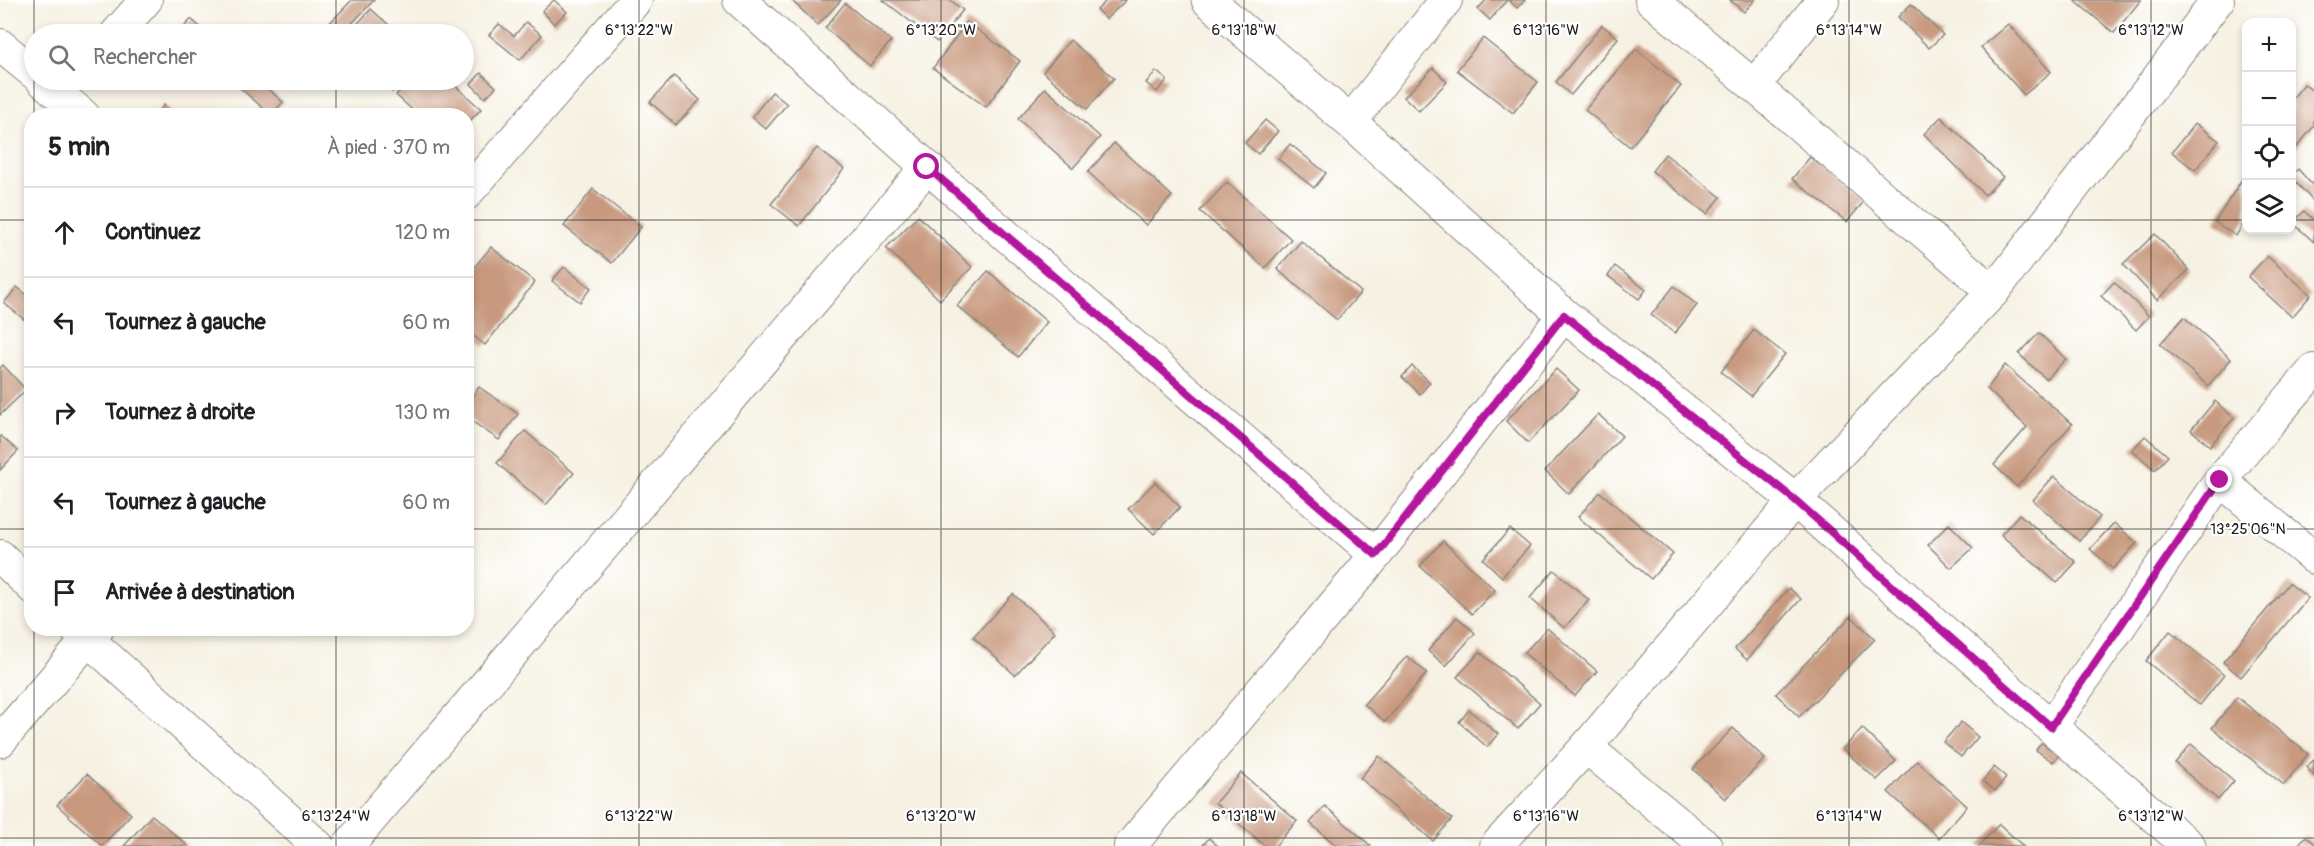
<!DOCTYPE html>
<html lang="fr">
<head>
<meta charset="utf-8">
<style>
  :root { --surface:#fff; --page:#f6f6f6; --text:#202124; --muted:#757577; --line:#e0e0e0 }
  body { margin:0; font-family:Pangolin,sans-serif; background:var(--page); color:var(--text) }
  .controls { position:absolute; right:18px; top:18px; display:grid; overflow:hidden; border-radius:12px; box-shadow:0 3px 9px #0003 }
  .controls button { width:54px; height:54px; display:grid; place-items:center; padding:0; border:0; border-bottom:2px solid var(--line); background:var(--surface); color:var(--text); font:30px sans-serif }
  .stop { position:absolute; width:18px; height:18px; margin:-14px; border:4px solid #b5179e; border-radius:50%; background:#fff }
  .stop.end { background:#b5179e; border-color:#fff; box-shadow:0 2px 6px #0008 }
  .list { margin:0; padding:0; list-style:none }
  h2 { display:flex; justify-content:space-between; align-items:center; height:78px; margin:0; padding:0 24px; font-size:26px }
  h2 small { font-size:20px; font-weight:400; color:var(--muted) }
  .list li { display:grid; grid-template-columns:39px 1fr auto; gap:18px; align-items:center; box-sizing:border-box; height:90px; padding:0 24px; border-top:2px solid var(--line) }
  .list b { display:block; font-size:22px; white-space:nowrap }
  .list em { font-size:20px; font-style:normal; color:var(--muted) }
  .icon { flex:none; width:33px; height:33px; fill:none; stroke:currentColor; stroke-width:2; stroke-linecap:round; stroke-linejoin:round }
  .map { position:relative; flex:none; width:2314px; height:846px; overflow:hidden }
  .search { position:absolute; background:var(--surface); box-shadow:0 3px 9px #0003; left:24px; top:24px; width:450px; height:66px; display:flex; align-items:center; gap:15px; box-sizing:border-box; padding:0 21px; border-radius:33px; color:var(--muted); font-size:22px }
  .panel { position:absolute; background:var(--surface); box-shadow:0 3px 9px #0003; left:24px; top:108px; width:450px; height:528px; border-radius:24px }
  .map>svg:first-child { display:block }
  .building { fill:#c8997e }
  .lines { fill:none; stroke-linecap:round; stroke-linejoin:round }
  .minor-casing { stroke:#89867f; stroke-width:34 }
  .tertiary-casing { stroke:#89867f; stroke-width:35 }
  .minor { stroke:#fff; stroke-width:32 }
  .tertiary { stroke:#fff; stroke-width:33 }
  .route { stroke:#b5179e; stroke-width:8 }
  .ticks { fill:none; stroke:#1c1c1c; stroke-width:1.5; stroke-opacity:0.45 }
  .ticks-label { font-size:15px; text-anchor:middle; fill:#1c1c1c; stroke:#fff; stroke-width:4.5; stroke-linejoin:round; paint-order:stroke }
</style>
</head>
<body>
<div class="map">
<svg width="2314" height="846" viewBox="0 0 2314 846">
  <rect width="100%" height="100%" fill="#fff"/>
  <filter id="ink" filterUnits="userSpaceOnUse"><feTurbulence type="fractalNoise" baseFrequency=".0167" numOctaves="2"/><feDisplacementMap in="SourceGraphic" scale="12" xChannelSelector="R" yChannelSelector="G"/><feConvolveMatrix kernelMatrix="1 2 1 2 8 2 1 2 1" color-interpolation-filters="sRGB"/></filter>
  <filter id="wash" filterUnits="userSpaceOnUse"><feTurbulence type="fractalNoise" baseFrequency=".008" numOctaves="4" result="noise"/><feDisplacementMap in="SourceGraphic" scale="24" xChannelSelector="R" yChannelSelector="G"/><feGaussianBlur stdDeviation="1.35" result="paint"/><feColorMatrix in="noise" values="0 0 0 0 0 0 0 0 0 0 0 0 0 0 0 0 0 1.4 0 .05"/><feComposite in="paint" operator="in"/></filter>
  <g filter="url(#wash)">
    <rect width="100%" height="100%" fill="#f6f1e2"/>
    <g id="blocks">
      <g class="building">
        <polygon points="352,0 374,0 342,34 333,34 325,28"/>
        <polygon points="554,0 567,12 554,24 542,11"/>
        <polygon points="791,0 841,0 818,25"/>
        <polygon points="883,0 950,0 963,10 937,42"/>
        <polygon points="1107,0 1126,0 1106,19 1097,10"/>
        <polygon points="1486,0 1507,0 1490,20 1478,9"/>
        <polygon points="1508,0 1525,0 1517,8"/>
        <polygon points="1730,0 1755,0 1744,12"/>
        <polygon points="2074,0 2141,0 2114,33"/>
        <polygon points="845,3 891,41 870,66 825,28"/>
        <polygon points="1911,4 1943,35 1929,48 1898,17"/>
        <polygon points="371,9 399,34 348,34"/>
        <polygon points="191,19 208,34 179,33"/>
        <polygon points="526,22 542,35 520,60 489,35 499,24 514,36"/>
        <polygon points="967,22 1020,61 986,107 933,68"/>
        <polygon points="311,24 324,34 301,34"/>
        <polygon points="2008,24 2051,72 2024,95 1981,47"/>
        <polygon points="1602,25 1618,38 1571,95 1556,82"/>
        <polygon points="1483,38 1538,82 1513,113 1457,70"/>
        <polygon points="1070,40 1114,78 1087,109 1043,72"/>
        <polygon points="1636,49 1681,86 1630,147 1585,110"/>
        <polygon points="1433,68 1447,82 1419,111 1404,97"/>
        <polygon points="1156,71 1167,80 1157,92 1146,83"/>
        <polygon points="481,73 496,87 485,98 471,84"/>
        <polygon points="674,76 700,100 676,125 650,102"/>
        <polygon points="231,80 258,80 283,102 271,115"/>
        <polygon points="378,80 404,80 392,92"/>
        <polygon points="411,80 449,80 481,109 466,125 466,116 419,116 396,95"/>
        <polygon points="2304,84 2314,92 2314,126 2297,147 2292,142 2292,99"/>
        <polygon points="1045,88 1100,137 1073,168 1018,119"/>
        <polygon points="772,92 787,104 766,129 752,117"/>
        <polygon points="164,105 175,116 155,116"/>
        <polygon points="1941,117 2003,177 1985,195 1924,134"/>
        <polygon points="1265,120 1278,131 1258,154 1245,143"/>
        <polygon points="2195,123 2219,141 2195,170 2172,152"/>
        <polygon points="1114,143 1172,196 1146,225 1088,172"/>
        <polygon points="1290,144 1326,173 1314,188 1278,159"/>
        <polygon points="817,148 844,169 799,226 771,204"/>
        <polygon points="1665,154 1721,197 1707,214 1652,171"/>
        <polygon points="1810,157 1865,200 1847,222 1792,179"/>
        <polygon points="2298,169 2314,187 2314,202 2292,178 2292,175"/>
        <polygon points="2244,176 2246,178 2246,219 2236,236 2215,222"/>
        <polygon points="1227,182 1291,239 1265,268 1200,211"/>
        <polygon points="593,189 641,227 612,263 564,226"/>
        <polygon points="2304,211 2314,220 2314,242 2293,223"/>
        <polygon points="918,216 972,267 940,300 886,248"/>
        <polygon points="2155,234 2189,270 2157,300 2123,264"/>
        <polygon points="1301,241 1361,292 1337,320 1277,269"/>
        <polygon points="491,247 535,282 485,345 466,330 466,277"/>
        <polygon points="2267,256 2311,295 2292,317 2248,277"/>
        <polygon points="1615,266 1646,290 1639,299 1608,276"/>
        <polygon points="564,267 591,288 580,302 552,281"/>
        <polygon points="988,271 1047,322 1018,357 957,306"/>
        <polygon points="2114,282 2149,316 2136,330 2101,296"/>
        <polygon points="1674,286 1697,305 1675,333 1651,315"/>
        <polygon points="17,287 32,299 32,326 4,303"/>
        <polygon points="2184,317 2231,359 2208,386 2160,344"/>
        <polygon points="1754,330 1785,354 1751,396 1721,372"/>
        <polygon points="2039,333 2066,359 2046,379 2019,354"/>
        <polygon points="3,365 26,390 0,415 0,368"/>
        <polygon points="2005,365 2072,424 2017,487 1994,465 2027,427 1987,389"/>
        <polygon points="1412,366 1430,382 1420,394 1402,377"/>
        <polygon points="1556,369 1579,390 1528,443 1506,421"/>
        <polygon points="479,387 518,414 499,440 466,417 466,405"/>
        <polygon points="2215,401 2234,418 2210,446 2191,430"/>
        <polygon points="1598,414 1622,436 1569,494 1545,471"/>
        <polygon points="525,431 574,473 546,505 497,463"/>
        <polygon points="1,436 18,451 0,470 0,438"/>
        <polygon points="2145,436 2168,456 2155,470 2132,450"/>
        <polygon points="2054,476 2100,517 2079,541 2033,500"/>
        <polygon points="1155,482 1180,507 1154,534 1128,509"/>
        <polygon points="1600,492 1673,554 1651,579 1578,517"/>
        <polygon points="2019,514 2076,562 2057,583 2001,535"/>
        <polygon points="2114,523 2137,543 2113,569 2090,549"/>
        <polygon points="1949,524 1973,548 1951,568 1928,545"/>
        <polygon points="1510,529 1530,546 1502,577 1483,559"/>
        <polygon points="1443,541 1495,590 1472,614 1420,566"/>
        <polygon points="1554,570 1589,600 1564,628 1530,598"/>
        <polygon points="2289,583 2308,598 2241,677 2223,662"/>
        <polygon points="1789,588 1801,599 1747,660 1735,649"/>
        <polygon points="1013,594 1055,632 1015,675 973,637"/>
        <polygon points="1851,616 1875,639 1799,717 1776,694"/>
        <polygon points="1457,617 1475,633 1446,666 1428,651"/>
        <polygon points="1547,628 1597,671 1575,696 1524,653"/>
        <polygon points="2170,631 2224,675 2200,705 2146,661"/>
        <polygon points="1480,652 1540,703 1518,729 1457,677"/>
        <polygon points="1407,656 1427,673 1385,722 1364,704"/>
        <polygon points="2237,697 2308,754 2284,785 2212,728"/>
        <polygon points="1469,710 1498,734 1487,747 1459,722"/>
        <polygon points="1961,722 1978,737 1961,757 1943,742"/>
        <polygon points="1733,728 1765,759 1725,799 1693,769"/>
        <polygon points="1862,728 1896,761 1877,780 1843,749"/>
        <polygon points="2041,743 2059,755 2053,762 2036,750"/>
        <polygon points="2191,744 2234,781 2218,800 2175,763"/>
        <polygon points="1379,756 1452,819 1433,841 1360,778"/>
        <polygon points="2314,760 2314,776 2306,767"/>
        <polygon points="1917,761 1967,806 1939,838 1888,792"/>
        <polygon points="1994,767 2006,777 1995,791 1983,781"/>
        <polygon points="1241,773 1297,821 1275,846 1265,846 1215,803"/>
        <polygon points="87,774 131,814 102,846 57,805"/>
        <polygon points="1325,806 1371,846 1337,846 1310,823"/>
        <polygon points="152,815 188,846 124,846"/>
        <polygon points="1999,824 2023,846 1979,846"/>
        <polygon points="2306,836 2314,843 2314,846 2297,846"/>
        <polygon points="1209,838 1218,846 1202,846"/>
      </g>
    </g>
  </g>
  <g filter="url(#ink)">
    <use href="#blocks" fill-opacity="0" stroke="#89867f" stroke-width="1.5"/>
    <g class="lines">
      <defs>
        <g id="minor">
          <polyline points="739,0 927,167 1376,555"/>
          <polyline points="1651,0 1754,86 1993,292"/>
          <polyline points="116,34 146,0"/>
          <polyline points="0,45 34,73"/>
          <polyline points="42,80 84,116"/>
          <polyline points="1754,86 1823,0"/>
          <polyline points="1350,122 1446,0"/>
          <polyline points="466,194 636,0"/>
          <polyline points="2220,480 2314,558"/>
          <polyline points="0,556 32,587"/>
          <polyline points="75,628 318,846"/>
          <polyline points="2051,727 2220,480 2314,370"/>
          <polyline points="0,741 98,628"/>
          <polyline points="1586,747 1706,846"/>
          <polyline points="348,846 927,167"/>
          <polyline points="1130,846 1376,555 1564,315"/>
          <polyline points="1496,846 1586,747 1795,500 1993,292 2218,0"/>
        </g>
        <polyline id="tertiary" points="1208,0 1350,122 1564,315 1795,500 2051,727 2189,846"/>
      </defs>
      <use href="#minor" class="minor-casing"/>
      <use href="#tertiary" class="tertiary-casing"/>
      <use href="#minor" class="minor"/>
      <use href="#tertiary" class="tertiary"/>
    </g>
  </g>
  <g class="lines" filter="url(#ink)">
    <polyline class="route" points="927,167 1376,555 1564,315 1795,500 2051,727 2220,480"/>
  </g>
  <path class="ticks" d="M34 0V116M336 0V34M639 0V846M941 0V846M1244 0V846M1546 0V846M1849 0V846M2151 0V846M336 80V116M0 220H32M466 220H2246M2292 220H2314M0 529H32M466 529H2314M34 628V846M336 628V846M0 838H2314"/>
  <g class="ticks-label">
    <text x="639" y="35">6°13'22"W</text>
    <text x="941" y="35">6°13'20"W</text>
    <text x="1244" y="35">6°13'18"W</text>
    <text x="1546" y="35">6°13'16"W</text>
    <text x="1849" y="35">6°13'14"W</text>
    <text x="2151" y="35">6°13'12"W</text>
    <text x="2248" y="534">13°25'06"N</text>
    <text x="336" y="821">6°13'24"W</text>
    <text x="639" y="821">6°13'22"W</text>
    <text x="941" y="821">6°13'20"W</text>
    <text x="1244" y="821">6°13'18"W</text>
    <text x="1546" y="821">6°13'16"W</text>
    <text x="1849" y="821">6°13'14"W</text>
    <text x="2151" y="821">6°13'12"W</text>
  </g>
</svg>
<div class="controls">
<button>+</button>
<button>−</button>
<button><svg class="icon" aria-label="locate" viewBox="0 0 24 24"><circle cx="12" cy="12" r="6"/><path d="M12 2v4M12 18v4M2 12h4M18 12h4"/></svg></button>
<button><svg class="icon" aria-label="layers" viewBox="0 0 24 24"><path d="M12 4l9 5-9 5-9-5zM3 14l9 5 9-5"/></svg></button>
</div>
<div class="stop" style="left:927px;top:167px"></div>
<div class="stop end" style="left:2220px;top:480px"></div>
<div class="search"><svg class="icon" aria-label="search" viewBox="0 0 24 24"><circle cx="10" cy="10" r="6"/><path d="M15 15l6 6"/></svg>Rechercher</div>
<section class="panel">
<h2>5 min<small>À pied · 370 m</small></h2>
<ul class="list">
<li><svg class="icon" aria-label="ahead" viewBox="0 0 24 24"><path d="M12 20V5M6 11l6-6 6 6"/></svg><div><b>Continuez</b></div><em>120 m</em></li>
<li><svg class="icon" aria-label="left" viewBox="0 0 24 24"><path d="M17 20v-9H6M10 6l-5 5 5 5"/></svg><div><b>Tournez à gauche</b></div><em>60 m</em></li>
<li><svg class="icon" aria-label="right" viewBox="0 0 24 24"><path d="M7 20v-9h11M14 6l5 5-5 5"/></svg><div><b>Tournez à droite</b></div><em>130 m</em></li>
<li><svg class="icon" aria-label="left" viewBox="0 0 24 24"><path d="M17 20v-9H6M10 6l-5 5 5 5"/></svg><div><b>Tournez à gauche</b></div><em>60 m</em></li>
<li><svg class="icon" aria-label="arrive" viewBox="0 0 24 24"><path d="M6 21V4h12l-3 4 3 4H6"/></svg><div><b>Arrivée à destination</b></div></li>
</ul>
</section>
</div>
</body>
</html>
